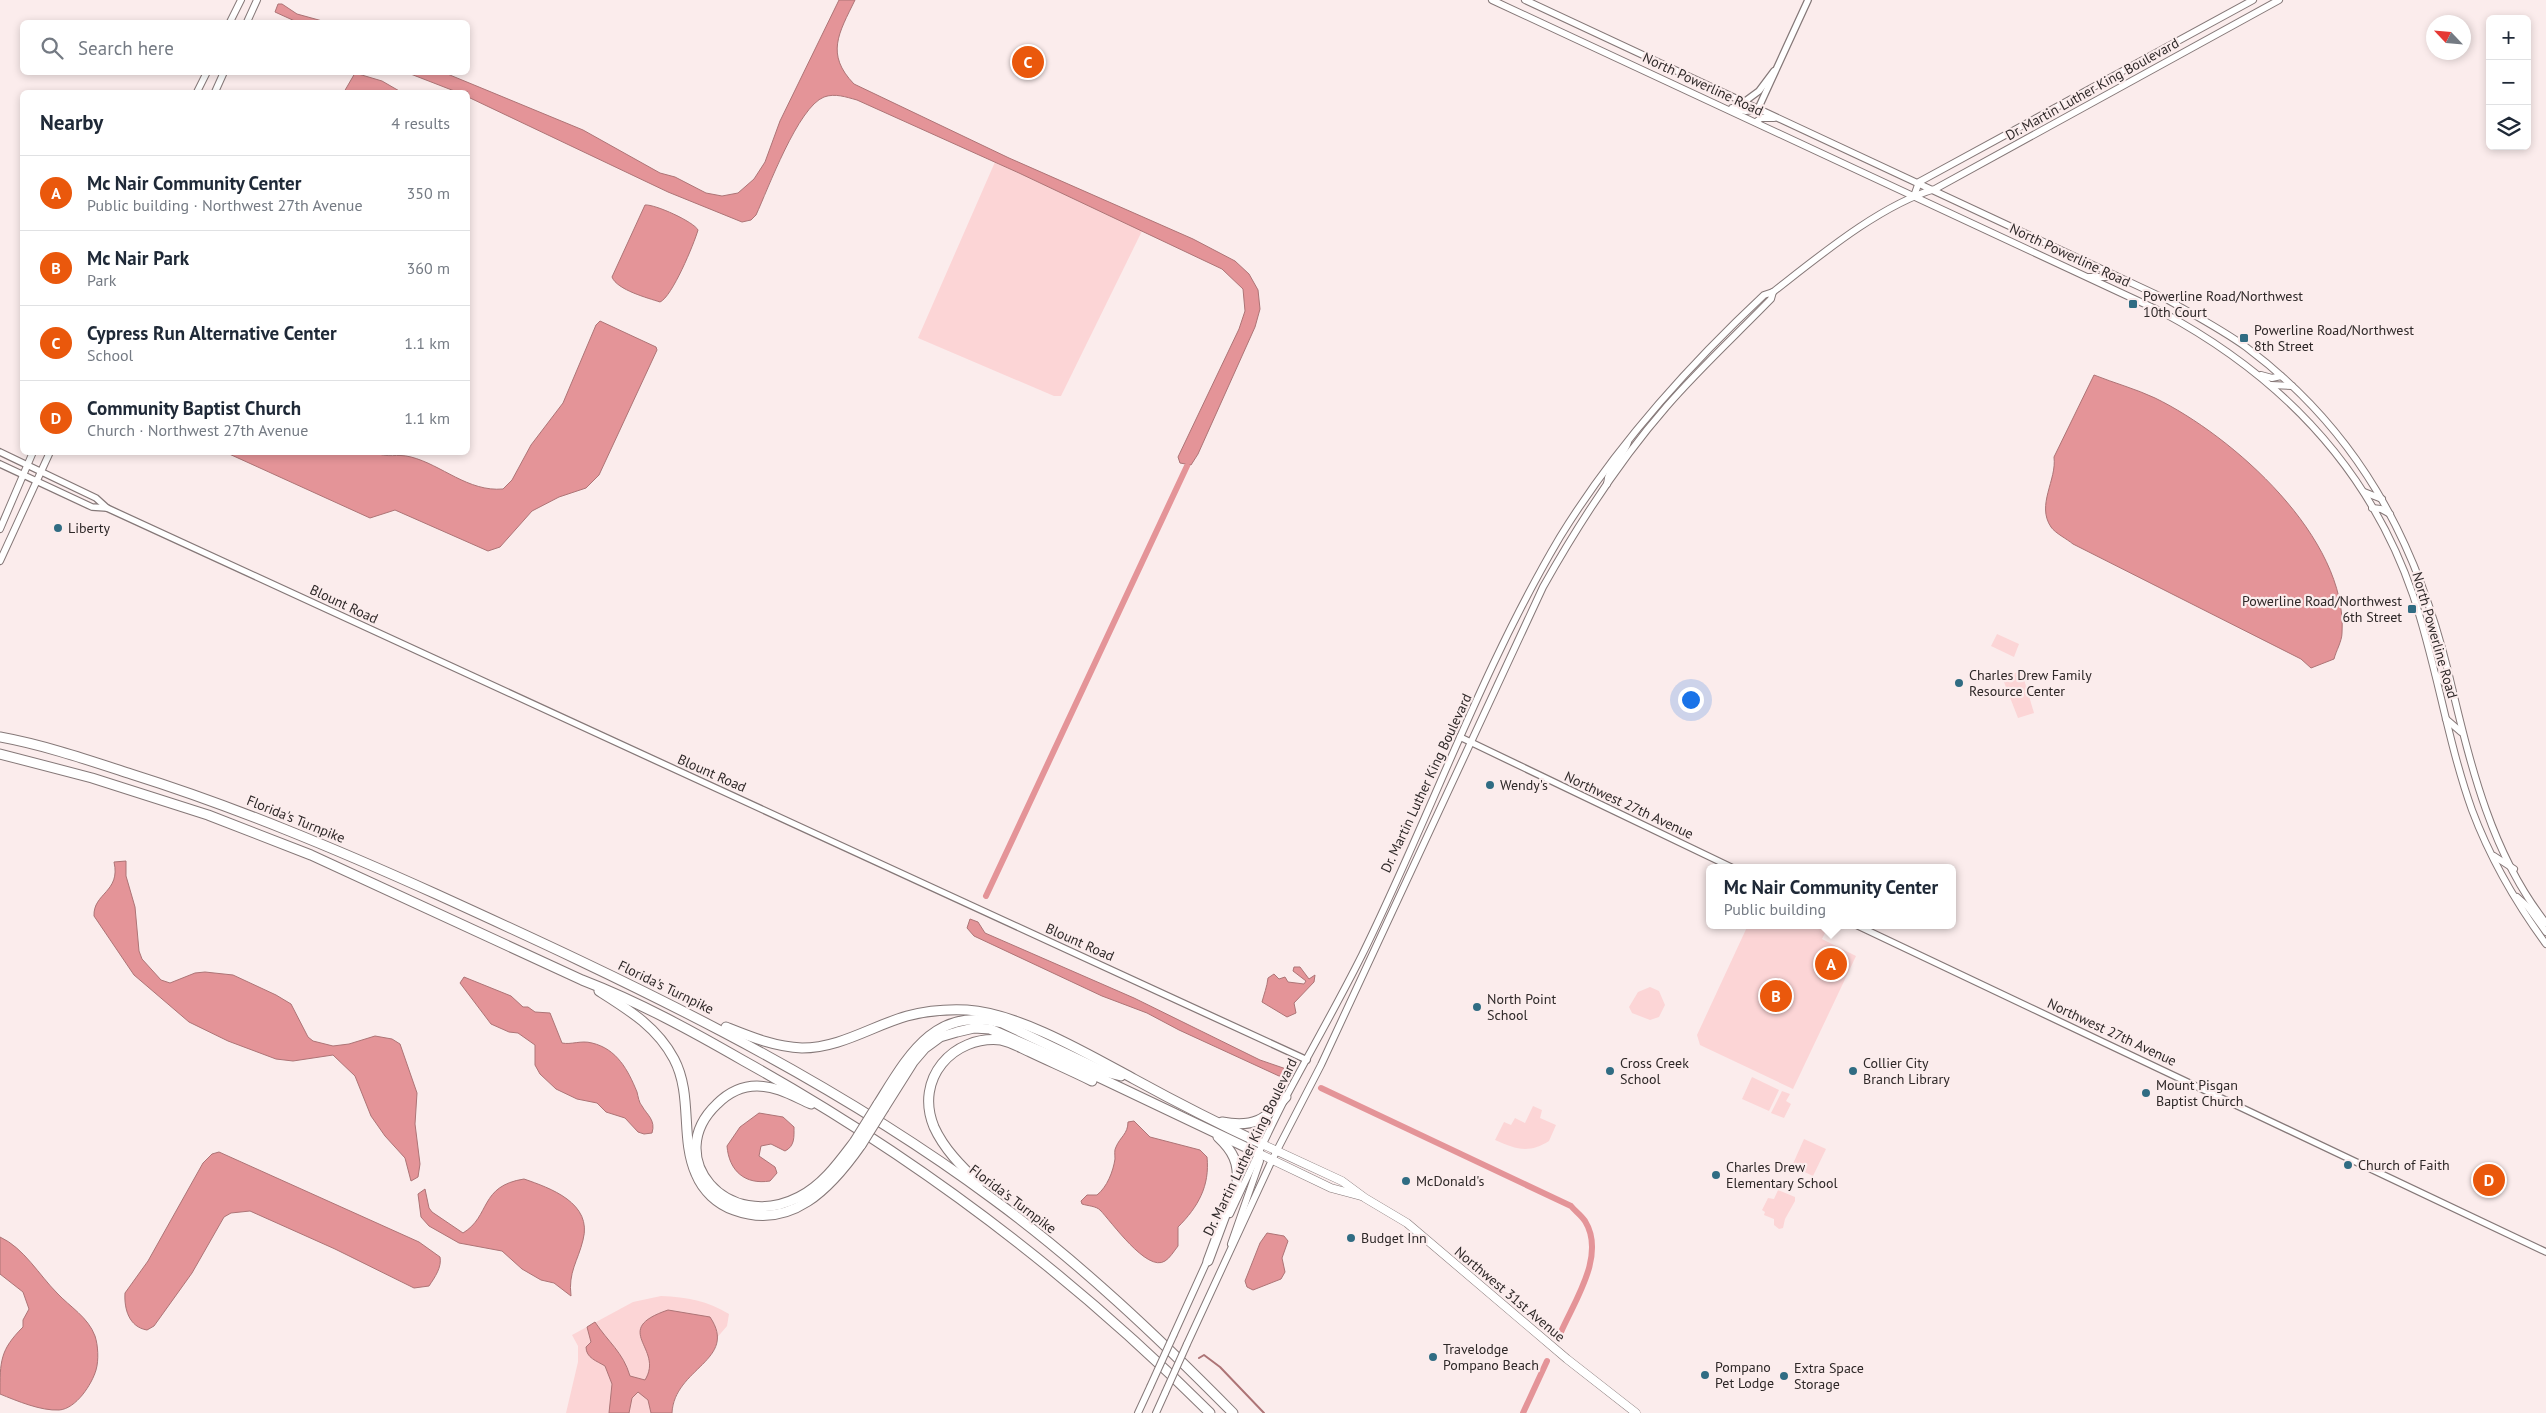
<!DOCTYPE html>
<html lang="en">
<head>
<meta charset="utf-8">
<style>
  :root { --surface:#fff; --page:#f2f2f3; --text:#1f2937; --muted:#747a83; --line:#e0e1e3; --accent:#ea580c }
  body { margin:0; font-family:"PT Sans",sans-serif; background:var(--page); color:var(--text) }
  .controls { position:absolute; right:15px; top:15px; display:grid; overflow:hidden; border-radius:8px; box-shadow:0 2px 8px #0003 }
  .controls button { width:45px; height:45px; display:grid; place-items:center; padding:0; border:0; border-bottom:1px solid var(--line); background:var(--surface); color:var(--text); font:25px sans-serif }
  .compass { position:absolute; left:2426px; top:15px; width:45px; height:45px; border-radius:50%; background:var(--surface); box-shadow:0 2px 8px #0003; rotate:296deg }
  .you { position:absolute; left:1690px; top:699px; width:18px; height:18px; margin:-12px; border:4px solid #fff; border-radius:50%; background:#1a73e8; box-shadow:0 0 0 8px #1a73e833 }
  .badge { display:grid; place-items:center; width:32px; height:32px; border-radius:50%; background:var(--accent); color:#fff; font-size:16px; font-weight:700 }
  .pin { position:absolute; translate:-50% -50%; border:2px solid #fff; box-shadow:0 1px 5px #0006 }
  .popup { position:absolute; left:1706px; top:864px; width:250px; height:65px; box-sizing:border-box; display:grid; place-content:center; border-radius:8px; background:var(--surface); filter:drop-shadow(0 1px 4px #0005); font-size:16px; white-space:nowrap; color:var(--muted) }
  .popup b { font-size:19px; color:var(--text) }
  .popup::after { content:''; position:absolute; left:50%; top:100%; margin-left:-10px; border:10px solid transparent; border-top-color:var(--surface) }
  .list { margin:0; padding:0; list-style:none }
  h2 { display:flex; justify-content:space-between; align-items:center; height:65px; margin:0; padding:0 20px; font-size:21px }
  h2 small { font-size:16px; font-weight:400; color:var(--muted) }
  .list li { display:grid; grid-template-columns:32px 1fr auto; gap:15px; align-items:center; box-sizing:border-box; height:75px; padding:0 20px; border-top:1px solid var(--line) }
  .list b { display:block; font-size:19px; white-space:nowrap }
  .list p { margin:0; font-size:16px; white-space:nowrap; color:var(--muted) }
  .list em { font-size:16px; font-style:normal; color:var(--muted) }
  .icon { flex:none; width:28px; height:28px; fill:none; stroke:currentColor; stroke-width:2; stroke-linecap:round; stroke-linejoin:round }
  .map { position:relative; flex:none; width:2546px; height:1413px; overflow:hidden }
  .search { position:absolute; background:var(--surface); box-shadow:0 2px 8px #0003; left:20px; top:20px; width:450px; height:55px; display:flex; align-items:center; gap:12px; box-sizing:border-box; padding:0 18px; border-radius:8px; color:var(--muted); font-size:19px }
  .panel { position:absolute; background:var(--surface); box-shadow:0 2px 8px #0003; left:20px; top:90px; width:450px; height:365px; border-radius:8px }
  .map>svg:first-child { display:block }
  .green { fill:#fcd5d6 }
  .water { fill:#e49498; stroke:#ad7476 }
  .lines { fill:none; stroke-linecap:round; stroke-linejoin:round }
  .stream { stroke:#ad7476; stroke-width:2 }
  .canal { stroke:#e49498; stroke-width:6 }
  .tertiary-casing { stroke:#857878; stroke-width:8 }
  .secondary-casing { stroke:#857878; stroke-width:8 }
  .primary-casing { stroke:#857878; stroke-width:9 }
  .motorway-casing { stroke:#857878; stroke-width:11 }
  .tertiary { stroke:#fff; stroke-width:5.5 }
  .secondary { stroke:#fff; stroke-width:6 }
  .primary { stroke:#fff; stroke-width:8 }
  .motorway { stroke:#fff; stroke-width:9 }
  .secondary-bridge-casing { stroke:#857878; stroke-width:8; stroke-linecap:butt }
  .motorway-bridge-casing { stroke:#857878; stroke-width:11; stroke-linecap:butt }
  .secondary-bridge { stroke:#fff; stroke-width:6 }
  .motorway-bridge { stroke:#fff; stroke-width:9 }
  .poi-dot { fill:#306c83; stroke:#fbecec; stroke-width:2 }
  .labels { text-anchor:middle; dominant-baseline:central; stroke-width:4.5; stroke-linejoin:round; paint-order:stroke }
  .street-label { font-size:14px; fill:#2e2828; stroke:#fbecec }
  .poi-label { font-size:14px; fill:#2e2828; stroke:#fbecec; text-anchor:start }
</style>
</head>
<body>
<div class="map">
<svg width="2546" height="1413" viewBox="0 0 2546 1413">
  <rect width="100%" height="100%" fill="#fbecec"/>
  <g class="green">
    <polygon points="995,162 1142,231 1061,396 1054,396 918,338"/>
    <polygon points="1997,634 2019,644 2014,657 1991,646"/>
    <polygon points="2018,672 2023,676 2034,713 2018,718 2002,677"/>
    <polygon points="1748,925 1829,925 1822,939 1856,956 1793,1089 1700,1045 1697,1035"/>
    <polygon points="1650,987 1659,991 1665,1005 1659,1017 1650,1020 1632,1013 1629,1007 1638,992"/>
    <polygon points="1752,1077 1779,1090 1769,1111 1742,1099"/>
    <polygon points="1782,1091 1790,1094 1786,1101 1791,1104 1784,1118 1771,1113"/>
    <path d="M1533 1106 1542 1110 1540 1118 1556 1125 1549 1141C1529 1154 1515 1149 1495 1140L1504 1122 1511 1125 1515 1118 1525 1123Z"/>
    <polygon points="1804,1139 1826,1149 1813,1176 1792,1166"/>
    <polygon points="1778,1190 1795,1197 1795,1201 1785,1219 1783,1228 1779,1229 1774,1225 1774,1219 1764,1215 1765,1212 1762,1210 1768,1198 1774,1199"/>
    <path d="M661 1296C688 1297 707 1301 729 1314L727 1326 668 1395 667 1413H566L578 1362V1346L572 1335 633 1302Z"/>
  </g>
  <g class="water">
    <path d="M839 0H855C839 33 825 54 854 84L1009 158 1193 239 1235 261 1249 274 1258 290 1260 309 1255 327 1198 454 1191 465 1180 463 1178 457 1239 329 1245 311 1243 289 1222 269 1019 173 857 100C846 97 835 93 824 97 798 107 768 189 756 215L751 220 742 222 668 192 468 97V92H457L408 73H445L583 130 660 173 675 177 706 193 722 196 738 193 754 179 765 162 780 121Z"/>
    <polygon points="278,4 282,4 297,14 326,22 297,22 275,12"/>
    <polygon points="355,73 382,81 401,92 344,92"/>
    <path d="M645 205C655 204 694 222 698 230 694 244 672 297 660 302 648 298 617 290 612 277Z"/>
    <path d="M600 321 656 347 657 350 599 475 586 488 559 497 532 511 500 547 488 551 395 510 370 518 227 453 373 452C389 459 396 453 411 457 442 465 468 492 503 489L512 480 531 445 563 403 596 325Z"/>
    <path d="M2094 375C2114 383 2136 389 2155 398 2233 436 2348 538 2342 633 2342 641 2336 651 2334 659L2311 668 2301 659 2073 544C2067 539 2055 533 2051 527 2036 505 2057 480 2054 457Z"/>
    <path d="M126 861V876L135 907 139 951 142 959 161 980 170 983 195 973 205 972 233 975 276 995 291 1004 308 1037 313 1041 333 1046 349 1044 375 1036 392 1039 400 1044 417 1093 415 1124 420 1164 418 1177 411 1181 405 1158 385 1136 371 1116 355 1076 333 1055 293 1061 276 1059 228 1041 189 1022 134 975 94 916C93 893 121 892 114 862Z"/>
    <polygon points="970,919 978,922 985,933 1134,998 1260,1060 1292,1071 1289,1076 1279,1076 1179,1030 1147,1013 1102,996 974,936 967,928"/>
    <path d="M1294 967H1300L1309 979 1315 975 1314 982 1294 1003 1296 1013 1287 1017 1262 1002C1264 994 1267 987 1268 978L1274 974 1279 979 1285 977 1288 982 1304 984 1306 981 1293 971Z"/>
    <path d="M464 977 511 996 523 1007H528L535 1012 550 1013 562 1043C571 1045 581 1040 592 1043 617 1049 628 1070 637 1092 638 1096 639 1103 642 1106 647 1115 656 1120 652 1133L644 1134 638 1132 625 1118 606 1112 597 1103 577 1099 556 1089 540 1074 535 1065V1045L518 1033 509 1032 491 1024 460 983Z"/>
    <path d="M759 1113 783 1117 794 1127C794 1137 795 1146 785 1151L771 1144 761 1146 759 1156 775 1167 777 1173 770 1181C745 1185 729 1171 727 1146L740 1127Z"/>
    <path d="M1134 1121 1150 1137 1200 1150 1207 1157C1210 1186 1198 1207 1178 1227V1246C1174 1251 1170 1258 1165 1261 1147 1273 1111 1221 1100 1210 1096 1206 1088 1206 1082 1204L1081 1201 1087 1195H1097C1107 1187 1113 1172 1115 1159 1115 1155 1114 1150 1116 1147 1120 1137 1128 1134 1128 1122Z"/>
    <path d="M219 1152 419 1242 440 1257C442 1267 435 1277 429 1286L414 1288 335 1249 250 1211 231 1213 224 1217 192 1273 154 1326 147 1330C129 1327 124 1309 125 1293L148 1261 203 1163 212 1154Z"/>
    <path d="M524 1179C550 1188 593 1203 583 1240 578 1261 568 1272 571 1296L554 1283 541 1280 522 1269 502 1251 459 1243 429 1226 421 1217 418 1194 425 1189 429 1208 432 1212 463 1233C491 1216 479 1186 524 1179Z"/>
    <polygon points="1267,1233 1284,1236 1288,1241 1282,1258 1285,1272 1281,1279 1253,1290 1247,1287 1245,1281 1260,1243"/>
    <path d="M0 1237C24 1248 39 1275 57 1293 70 1307 88 1317 95 1336 98 1345 99 1360 96 1370 92 1384 76 1409 59 1410 41 1411 17 1401 0 1394 0 1361 0 1350 23 1327V1320L29 1309 23 1292 0 1274Z"/>
    <path d="M668 1310 710 1317C739 1360 674 1368 672 1413H651L648 1400 638 1392 632 1398 629 1413H609L612 1384 605 1366C597 1361 586 1358 586 1347L591 1342 587 1327 595 1322C608 1342 623 1352 630 1376L645 1380C665 1348 609 1330 668 1310Z"/>
  </g>
  <g class="lines">
    <polyline class="stream" points="1199,1358 1204,1355 1220,1367 1264,1413"/>
    <g class="canal">
      <polyline points="986,896 1187,466"/>
      <path d="M1321 1088 1571 1206C1575 1211 1581 1215 1585 1221 1606 1255 1575 1300 1561 1332"/>
      <polyline points="1523,1413 1547,1361"/>
    </g>
    <defs>
      <g id="tertiary">
        <polyline points="1744,102 1759,91 1774,71"/>
        <polyline points="1758,109 1808,0"/>
        <polyline points="0,452 96,498 107,508 1307,1060"/>
        <polyline points="0,464 92,507 107,508"/>
        <polyline points="1460,737 1733,868"/>
        <polyline points="1856,925 2546,1252"/>
      </g>
      <g id="secondary">
        <path d="M1492 0 2162 312C2279 375 2369 467 2413 595 2437 666 2447 740 2472 810 2490 858 2516 903 2546 944"/>
        <path d="M1525 0 2168 300C2194 315 2221 329 2246 347 2357 430 2415 538 2448 671 2469 758 2489 851 2546 923"/>
        <polyline points="230,22 241,0"/>
        <polyline points="247,22 257,0"/>
        <polyline points="197,92 207,72"/>
        <polyline points="215,92 224,72"/>
        <polyline points="1732,108 1746,111 1758,109"/>
        <polyline points="1756,122 1761,118 1774,118"/>
        <polyline points="1914,196 1919,182 2253,0"/>
        <polyline points="2089,277 2114,277"/>
        <polyline points="2261,375 2272,378 2281,376"/>
        <polyline points="2271,385 2292,386"/>
        <path d="M1607 484C1608 467 1623 457 1628 442"/>
        <polyline points="2364,492 2382,499"/>
        <polyline points="2372,508 2381,509 2390,514"/>
        <polyline points="0,529 33,452"/>
        <polyline points="0,561 50,452"/>
        <polyline points="2436,675 2452,690"/>
        <polyline points="2446,719 2461,732"/>
        <polyline points="2494,856 2514,869"/>
        <polyline points="2517,897 2528,907 2546,932"/>
        <path d="M1230 1214C1248 1175 1266 1136 1286 1097 1311 1050 1338 1003 1362 955 1430 817 1481 670 1560 537 1616 446 1686 368 1764 295L1773 292C1818 257 1880 205 1935 189L2279 0"/>
        <polyline points="1231,1244 1260,1161 1258,1153"/>
        <polyline points="1174,1334 1208,1259"/>
        <path d="M1187 1344 1272 1160 1321 1065 1543 587C1579 523 1619 461 1667 406 1700 368 1736 335 1771 299L1773 292"/>
        <polyline points="1138,1413 1150,1387"/>
        <polyline points="1156,1413 1165,1393"/>
      </g>
      <g id="primary">
        <polyline points="1262,1144 1342,1181 1365,1198 1407,1223 1567,1359 1636,1413"/>
        <polyline points="1258,1153 1331,1188 1361,1196"/>
      </g>
      <g id="motorway">
        <path d="M0 737C44 745 88 760 131 774 236 807 336 849 436 894 629 982 822 1072 993 1199 1079 1262 1158 1337 1233 1413"/>
        <path d="M0 754 92 778 208 815 311 855 582 980C639 1002 692 1031 744 1061 915 1156 1072 1275 1210 1413"/>
        <path d="M599 991C629 1010 657 1027 674 1059 693 1095 680 1138 696 1174 703 1191 717 1204 734 1210 791 1231 831 1188 861 1145"/>
        <path d="M726 1027C751 1037 775 1047 802 1048 840 1048 872 1026 907 1016 926 1011 947 1009 967 1010 1018 1013 1088 1054 1134 1079 1176 1102 1219 1124 1262 1144"/>
        <path d="M811 1104C793 1096 777 1086 757 1086 741 1086 728 1093 717 1104 661 1157 727 1234 799 1197 823 1185 839 1162 855 1141"/>
        <path d="M878 1104C908 1056 935 1005 1002 1023L1105 1072 1121 1076"/>
        <polyline points="884,1108 913,1062 925,1048 940,1037 957,1032 974,1028 990,1029 1075,1066 1258,1153"/>
        <path d="M1222 1122C1253 1128 1265 1120 1286 1097"/>
        <path d="M979 1183C961 1166 944 1149 934 1127 914 1079 953 1035 1001 1040 1011 1042 1021 1048 1030 1052 1051 1062 1072 1071 1092 1081"/>
        <path d="M1208 1261 1237 1183C1239 1163 1233 1151 1218 1137"/>
      </g>
    </defs>
    <use href="#tertiary" class="tertiary-casing"/>
    <use href="#secondary" class="secondary-casing"/>
    <use href="#primary" class="primary-casing"/>
    <use href="#motorway" class="motorway-casing"/>
    <use href="#tertiary" class="tertiary"/>
    <use href="#secondary" class="secondary"/>
    <use href="#primary" class="primary"/>
    <use href="#motorway" class="motorway"/>
    <defs>
      <g id="secondary-bridge">
        <polyline points="1150,1387 1174,1334"/>
        <polyline points="1165,1393 1187,1344"/>
      </g>
      <g id="motorway-bridge">
        <polyline points="855,1141 878,1104"/>
        <polyline points="861,1145 884,1108"/>
      </g>
    </defs>
    <use href="#secondary-bridge" class="secondary-bridge-casing"/>
    <use href="#motorway-bridge" class="motorway-bridge-casing"/>
    <use href="#secondary-bridge" class="secondary-bridge"/>
    <use href="#motorway-bridge" class="motorway-bridge"/>
  </g>
  <g class="poi-dot">
    <rect x="2128" y="299" width="10" height="10" rx="2.5"/>
    <rect x="2239" y="333" width="10" height="10" rx="2.5"/>
    <circle cx="58" cy="528" r="5"/>
    <rect x="2407" y="604" width="10" height="10" rx="2.5"/>
    <circle cx="1959" cy="683" r="5"/>
    <circle cx="1490" cy="785" r="5"/>
    <circle cx="1477" cy="1007" r="5"/>
    <circle cx="1610" cy="1071" r="5"/>
    <circle cx="1853" cy="1071" r="5"/>
    <circle cx="2146" cy="1093" r="5"/>
    <circle cx="2348" cy="1165" r="5"/>
    <circle cx="1716" cy="1175" r="5"/>
    <circle cx="1406" cy="1181" r="5"/>
    <circle cx="1351" cy="1238" r="5"/>
    <circle cx="1433" cy="1357" r="5"/>
    <circle cx="1705" cy="1375" r="5"/>
    <circle cx="1784" cy="1376" r="5"/>
  </g>
  <g class="labels">
    <g class="street-label">
      <text transform="translate(1703 84) rotate(25)">North Powerline Road</text>
      <text transform="translate(2092 89) rotate(-29)">Dr. Martin Luther King Boulevard</text>
      <text transform="translate(2070 255) rotate(25)">North Powerline Road</text>
      <text transform="translate(344 604) rotate(25)">Blount Road</text>
      <text transform="translate(2435 635) rotate(74)">North Powerline Road</text>
      <text transform="translate(712 773) rotate(24)">Blount Road</text>
      <text transform="translate(1426 783) rotate(-65)">Dr. Martin Luther King Boulevard</text>
      <text transform="translate(1629 805) rotate(25)">Northwest 27th Avenue</text>
      <text transform="translate(296 819) rotate(22)">Florida's Turnpike</text>
      <text transform="translate(1080 942) rotate(24)">Blount Road</text>
      <text transform="translate(666 987) rotate(26)">Florida's Turnpike</text>
      <text transform="translate(2112 1032) rotate(25)">Northwest 27th Avenue</text>
      <text transform="translate(1250 1147) rotate(-64)">Dr. Martin Luther King Boulevard</text>
      <text transform="translate(1013 1199) rotate(37)">Florida's Turnpike</text>
      <text transform="translate(1510 1294) rotate(40)">Northwest 31st Avenue</text>
    </g>
    <g class="poi-label">
      <text x="2143" y="296">Powerline Road/Northwest<tspan x="2143" dy="16">10th Court</tspan></text>
      <text x="2254" y="330">Powerline Road/Northwest<tspan x="2254" dy="16">8th Street</tspan></text>
      <text x="68" y="528">Liberty</text>
      <text x="2402" y="601" text-anchor="end">Powerline Road/Northwest<tspan x="2402" dy="16">6th Street</tspan></text>
      <text x="1969" y="675">Charles Drew Family<tspan x="1969" dy="16">Resource Center</tspan></text>
      <text x="1500" y="785">Wendy's</text>
      <text x="1487" y="999">North Point<tspan x="1487" dy="16">School</tspan></text>
      <text x="1620" y="1063">Cross Creek<tspan x="1620" dy="16">School</tspan></text>
      <text x="1863" y="1063">Collier City<tspan x="1863" dy="16">Branch Library</tspan></text>
      <text x="2156" y="1085">Mount Pisgan<tspan x="2156" dy="16">Baptist Church</tspan></text>
      <text x="2358" y="1165">Church of Faith</text>
      <text x="1726" y="1167">Charles Drew<tspan x="1726" dy="16">Elementary School</tspan></text>
      <text x="1416" y="1181">McDonald's</text>
      <text x="1361" y="1238">Budget Inn</text>
      <text x="1443" y="1349">Travelodge<tspan x="1443" dy="16">Pompano Beach</tspan></text>
      <text x="1715" y="1367">Pompano<tspan x="1715" dy="16">Pet Lodge</tspan></text>
      <text x="1794" y="1368">Extra Space<tspan x="1794" dy="16">Storage</tspan></text>
    </g>
  </g>
</svg>
<div class="controls">
<button>+</button>
<button>−</button>
<button><svg class="icon" aria-label="layers" viewBox="0 0 24 24"><path d="M12 4l9 5-9 5-9-5zM3 14l9 5 9-5"/></svg></button>
</div>
<svg class="compass" viewBox="-18 -18 36 36"><path d="M0-13l5 13h-10z" fill="#e53935"/><path d="M0 13l5-13h-10z" fill="#747a83"/></svg>
<div class="you"></div>
<div class="pin badge" style="left:1831px;top:964px">A</div>
<div class="popup"><b>Mc Nair Community Center</b>Public building</div>
<div class="pin badge" style="left:1776px;top:996px">B</div>
<div class="pin badge" style="left:1028px;top:62px">C</div>
<div class="pin badge" style="left:2489px;top:1180px">D</div>
<div class="search"><svg class="icon" aria-label="search" viewBox="0 0 24 24"><circle cx="10" cy="10" r="6"/><path d="M15 15l6 6"/></svg>Search here</div>
<section class="panel">
<h2>Nearby<small>4 results</small></h2>
<ul class="list">
<li><span class="badge">A</span><div><b>Mc Nair Community Center</b><p>Public building · Northwest 27th Avenue</p></div><em>350 m</em></li>
<li><span class="badge">B</span><div><b>Mc Nair Park</b><p>Park</p></div><em>360 m</em></li>
<li><span class="badge">C</span><div><b>Cypress Run Alternative Center</b><p>School</p></div><em>1.1 km</em></li>
<li><span class="badge">D</span><div><b>Community Baptist Church</b><p>Church · Northwest 27th Avenue</p></div><em>1.1 km</em></li>
</ul>
</section>
</div>
</body>
</html>
